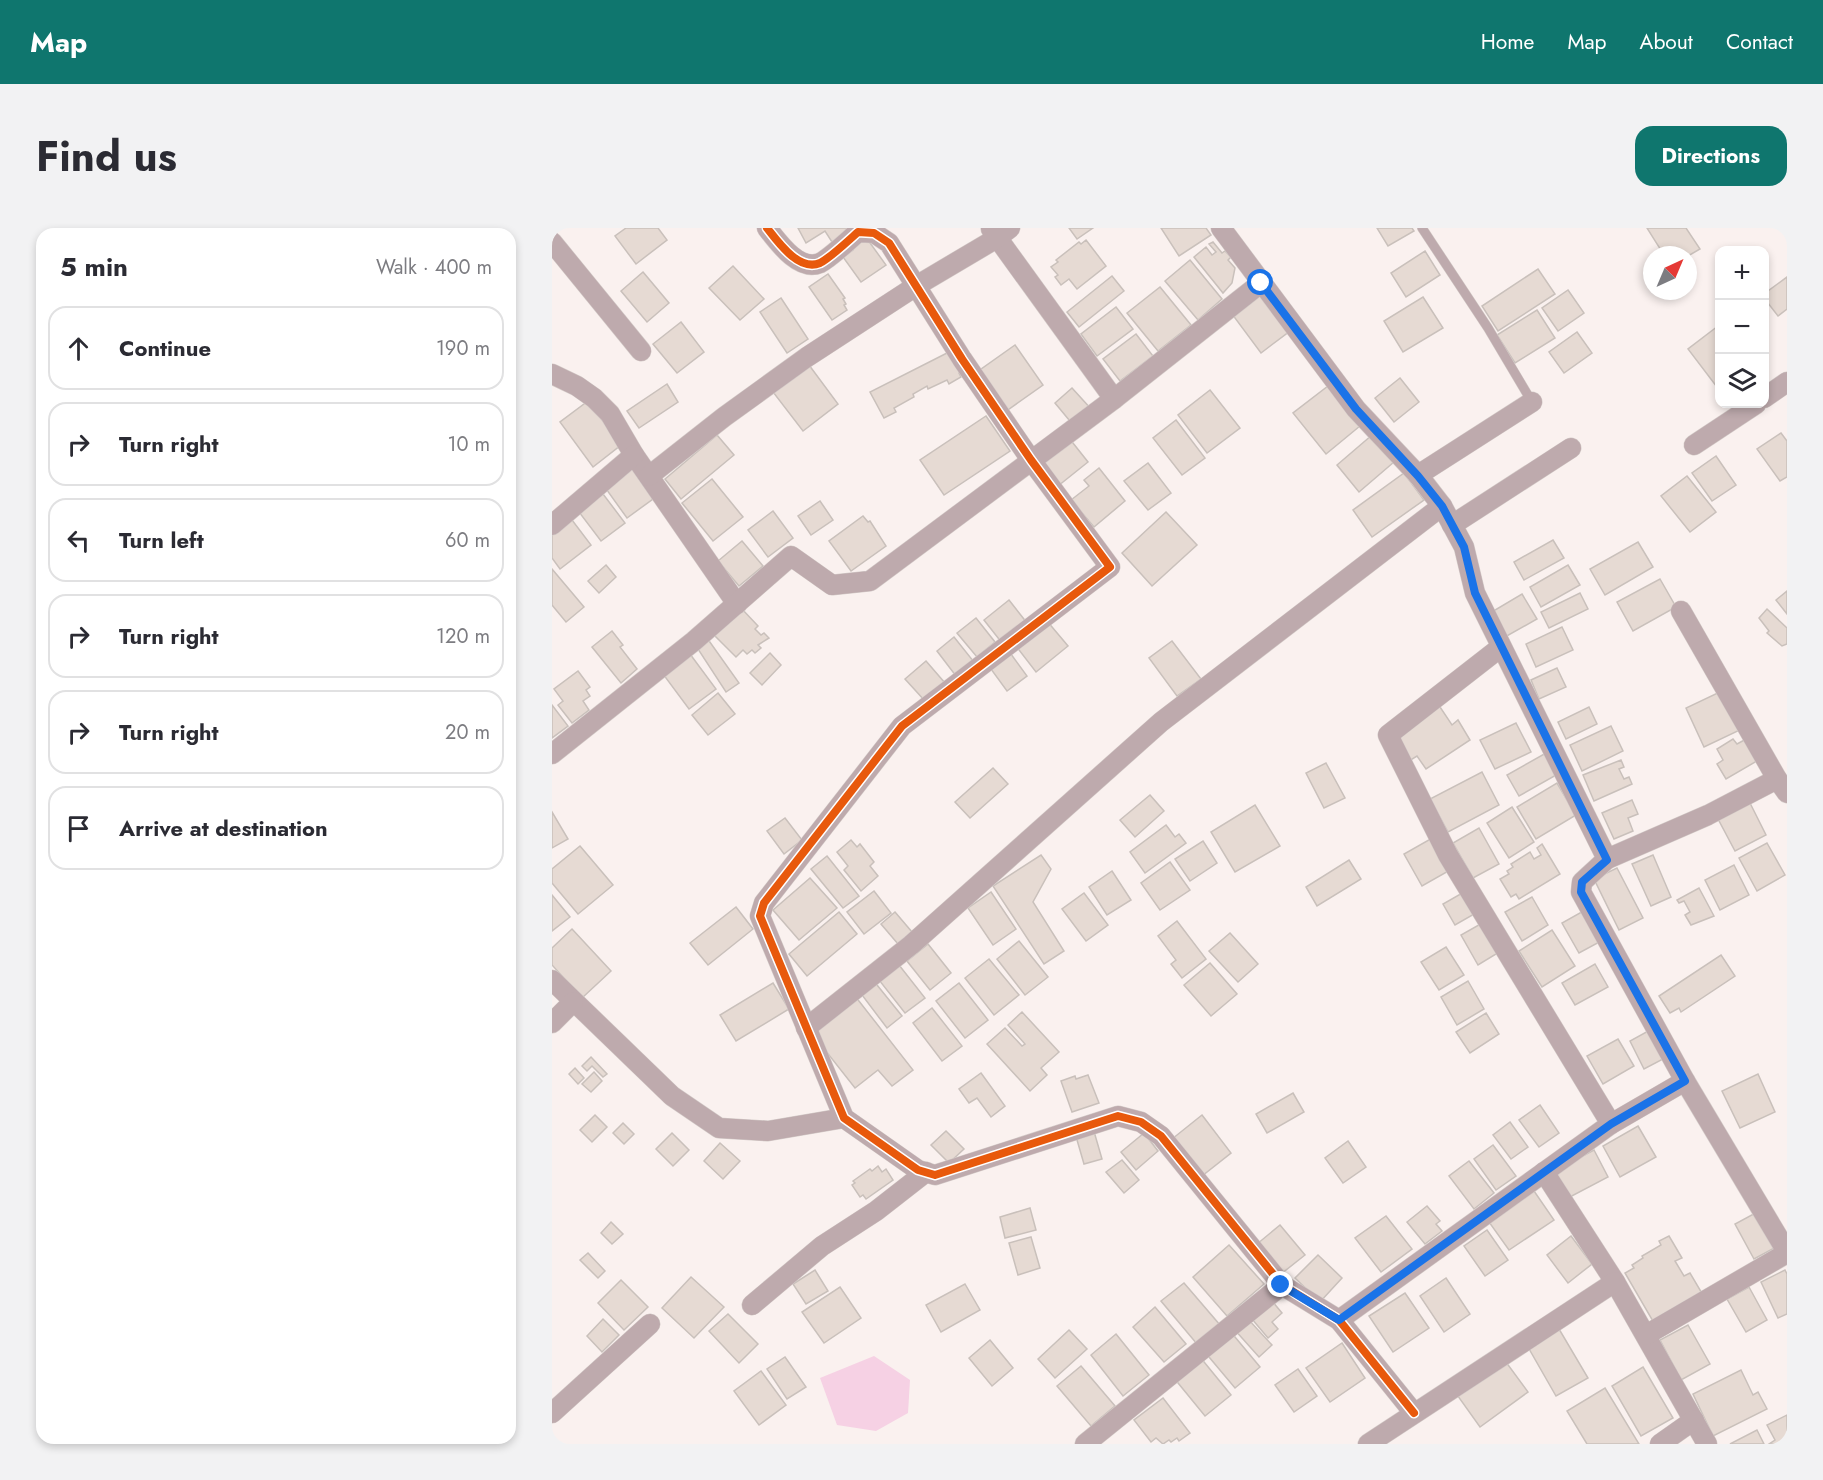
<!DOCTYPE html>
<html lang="en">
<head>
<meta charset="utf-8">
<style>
  :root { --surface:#fff; --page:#f2f2f3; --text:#2b2b33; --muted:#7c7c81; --line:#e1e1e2; --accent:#0f766e }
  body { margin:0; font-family:Jost,sans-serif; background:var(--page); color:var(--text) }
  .controls { position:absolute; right:18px; top:18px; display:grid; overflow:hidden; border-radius:12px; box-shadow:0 3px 9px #0003 }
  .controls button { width:54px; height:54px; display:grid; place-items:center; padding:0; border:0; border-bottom:2px solid var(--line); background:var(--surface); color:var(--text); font:30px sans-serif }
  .compass { position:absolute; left:1091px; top:18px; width:54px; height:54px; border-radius:50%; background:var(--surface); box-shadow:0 3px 9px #0003; rotate:44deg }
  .stop { position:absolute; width:18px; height:18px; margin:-14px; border:4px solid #1a73e8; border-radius:50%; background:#fff }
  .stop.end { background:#1a73e8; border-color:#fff; box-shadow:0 2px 6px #0008 }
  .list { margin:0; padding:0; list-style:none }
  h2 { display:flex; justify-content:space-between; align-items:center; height:78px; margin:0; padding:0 24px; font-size:26px }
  h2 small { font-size:20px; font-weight:400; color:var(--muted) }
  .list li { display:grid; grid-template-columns:39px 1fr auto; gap:18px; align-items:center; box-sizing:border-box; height:84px; margin:0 12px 12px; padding:0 12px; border:2px solid var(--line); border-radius:18px }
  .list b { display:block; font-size:22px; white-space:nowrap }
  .list em { font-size:20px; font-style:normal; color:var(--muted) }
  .icon { flex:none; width:33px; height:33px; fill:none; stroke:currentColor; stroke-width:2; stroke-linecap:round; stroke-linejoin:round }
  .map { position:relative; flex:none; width:1235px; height:1216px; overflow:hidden; border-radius:18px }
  header { display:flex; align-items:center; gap:36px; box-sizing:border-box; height:84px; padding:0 30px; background:var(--accent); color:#fff }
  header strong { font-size:28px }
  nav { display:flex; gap:33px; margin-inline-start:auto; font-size:21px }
  .intro { display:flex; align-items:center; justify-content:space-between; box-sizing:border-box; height:144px; padding:0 36px }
  h1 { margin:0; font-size:42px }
  .button { padding:15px 27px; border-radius:18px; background:var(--accent); color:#fff; font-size:21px; font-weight:700 }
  main { display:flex; gap:36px; padding:0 36px }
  aside { flex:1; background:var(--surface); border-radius:18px; box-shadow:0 3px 9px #0003 }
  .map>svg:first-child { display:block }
  .water { fill:#f6d1e4 }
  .building { fill:#e6dad3; stroke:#c9c0bb; stroke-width:1.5 }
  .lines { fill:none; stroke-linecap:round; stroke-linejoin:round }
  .service-casing { stroke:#d5cdca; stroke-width:10 }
  .minor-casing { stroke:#d5cdca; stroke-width:21 }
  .service { stroke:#beaaad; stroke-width:9 }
  .minor { stroke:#beaaad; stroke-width:20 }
  .cycleway-casing { stroke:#fff; stroke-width:11 }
  .cycleway { stroke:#e8590c; stroke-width:8 }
  .route { stroke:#1a73e8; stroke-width:8 }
</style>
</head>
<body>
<header>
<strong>Map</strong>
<nav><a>Home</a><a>Map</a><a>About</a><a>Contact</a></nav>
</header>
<div class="intro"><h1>Find us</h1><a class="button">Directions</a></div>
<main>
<aside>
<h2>5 min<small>Walk · 400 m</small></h2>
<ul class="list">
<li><svg class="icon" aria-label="ahead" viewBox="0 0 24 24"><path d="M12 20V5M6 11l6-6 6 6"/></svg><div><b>Continue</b></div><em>190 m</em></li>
<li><svg class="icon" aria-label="right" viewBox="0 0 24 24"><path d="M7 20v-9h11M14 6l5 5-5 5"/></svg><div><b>Turn right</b></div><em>10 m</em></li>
<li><svg class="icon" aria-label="left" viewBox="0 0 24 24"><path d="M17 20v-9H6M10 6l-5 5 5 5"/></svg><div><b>Turn left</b></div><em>60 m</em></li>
<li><svg class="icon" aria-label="right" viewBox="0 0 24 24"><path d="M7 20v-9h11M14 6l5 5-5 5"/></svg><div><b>Turn right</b></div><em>120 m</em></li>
<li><svg class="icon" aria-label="right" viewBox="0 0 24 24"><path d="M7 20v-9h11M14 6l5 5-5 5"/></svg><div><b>Turn right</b></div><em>20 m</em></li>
<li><svg class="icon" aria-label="arrive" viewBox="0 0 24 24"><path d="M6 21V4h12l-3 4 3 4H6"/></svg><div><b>Arrive at destination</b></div></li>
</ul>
</aside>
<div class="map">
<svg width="1235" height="1216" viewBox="0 0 1235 1216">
  <rect width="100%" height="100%" fill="#faf1ef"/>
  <polygon class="water" points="322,1128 358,1152 356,1185 324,1203 285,1197 268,1150"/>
  <g class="building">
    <polygon points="74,0 106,0 115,12 84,36 63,8"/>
    <polygon points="246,0 303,0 280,14 273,3 254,15"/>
    <polygon points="517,0 541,0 525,11"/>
    <polygon points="609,0 654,0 659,7 627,28"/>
    <polygon points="825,0 860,0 862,3 836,18"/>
    <polygon points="1095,0 1134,0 1148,21 1136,28 1112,27"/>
    <polygon points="313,8 334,37 309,54 291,29 301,22 298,19"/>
    <polygon points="534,12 554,38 525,61 517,51 509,57 503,49 506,47 499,39 506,34 504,32 527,14 529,16"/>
    <polygon points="661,14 670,25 673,23 679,29 676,32 683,40 680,55 671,65 642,29 654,19 660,27 664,24 657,16"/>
    <polygon points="873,23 888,47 854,69 839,45"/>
    <polygon points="638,32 670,71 646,92 613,53"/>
    <polygon points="181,38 212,71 188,92 157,60"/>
    <polygon points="986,41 1003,66 946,103 930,78"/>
    <polygon points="91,44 117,75 95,94 69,63"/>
    <polygon points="276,46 293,70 291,71 294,76 292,77 295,82 280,92 257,59"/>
    <polygon points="560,48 572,63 527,99 515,84"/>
    <polygon points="1235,49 1235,81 1226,88 1212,70 1212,66"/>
    <polygon points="608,59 639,97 606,123 575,85"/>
    <polygon points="1016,62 1032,85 1006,103 990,80"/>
    <polygon points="710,64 738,103 709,125 680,86"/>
    <polygon points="871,69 891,100 851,124 832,93"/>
    <polygon points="229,70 256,111 235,125 208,84"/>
    <polygon points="564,79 581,101 545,128 529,106"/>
    <polygon points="985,82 1003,110 963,135 945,107"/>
    <polygon points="129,94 152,124 125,145 101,116"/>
    <polygon points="1166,98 1168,101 1168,163 1136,121"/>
    <polygon points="1025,104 1040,125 1012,145 997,124"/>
    <polygon points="584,106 601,128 568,153 551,131"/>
    <polygon points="463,117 491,157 453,184 425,144"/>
    <polygon points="397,124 414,141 407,145 409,149 397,156 395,152 376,161 375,158 361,166 362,169 342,180 344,184 332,190 318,164"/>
    <polygon points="257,137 286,176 251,203 221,164"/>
    <polygon points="848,150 867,174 842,194 823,170"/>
    <polygon points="115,156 126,174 87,200 75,183"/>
    <polygon points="776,158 808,198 774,226 741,185"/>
    <polygon points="520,160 540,182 522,198 503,175"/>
    <polygon points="658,162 688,200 655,225 626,187"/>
    <polygon points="36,173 69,217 41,239 8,194"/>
    <polygon points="434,188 458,223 392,267 368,232"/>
    <polygon points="624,192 653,230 630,247 601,210"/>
    <polygon points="1229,205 1235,213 1235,249 1228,253 1205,221"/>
    <polygon points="165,207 182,227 129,271 113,251"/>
    <polygon points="820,207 842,234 807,264 785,237"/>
    <polygon points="517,210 536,234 506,258 487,235"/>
    <polygon points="1164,228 1184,257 1160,273 1140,245"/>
    <polygon points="596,235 619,265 596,282 572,253"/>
    <polygon points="79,239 101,271 75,290 52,258"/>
    <polygon points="547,240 573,273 542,299 519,272 537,258 532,252"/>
    <polygon points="852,245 872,272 820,309 801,282"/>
    <polygon points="1135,248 1164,284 1138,304 1109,268"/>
    <polygon points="160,251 191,289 161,313 130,275"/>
    <polygon points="51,266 73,295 49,313 27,284"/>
    <polygon points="268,273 281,292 259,307 246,288"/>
    <polygon points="221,283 241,310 216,329 196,302"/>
    <polygon points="614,284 645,317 600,358 570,325"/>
    <polygon points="311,288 316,294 318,293 334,318 299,343 277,313"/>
    <polygon points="20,292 39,317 8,341 0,330 0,307"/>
    <polygon points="1001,312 1012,330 972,352 962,334"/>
    <polygon points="190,313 211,338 187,358 166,333"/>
    <polygon points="1086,314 1101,339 1053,367 1038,341"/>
    <polygon points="54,337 64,349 47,365 36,353"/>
    <polygon points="1016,337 1028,357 989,379 978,359"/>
    <polygon points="0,341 32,379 14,394 0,377"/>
    <polygon points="1108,351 1124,379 1081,403 1065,374"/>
    <polygon points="1235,363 1235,386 1224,372"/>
    <polygon points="1028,365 1036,381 997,400 989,384"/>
    <polygon points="970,366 985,391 953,409 938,385"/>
    <polygon points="457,372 475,395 450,415 432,392"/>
    <polygon points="189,380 206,398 203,401 209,407 212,405 217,410 206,417 209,420 203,425 200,422 195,426 191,422 184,429 161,406"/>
    <polygon points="1215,381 1235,400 1235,416 1230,418 1215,405 1217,403 1207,390"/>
    <polygon points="424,390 443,414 425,429 405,405"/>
    <polygon points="495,393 516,418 484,444 464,418"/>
    <polygon points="1010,399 1021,422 984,439 974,416"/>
    <polygon points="60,403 71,417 68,419 85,441 69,455 40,419"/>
    <polygon points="402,409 422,434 404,448 385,423"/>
    <polygon points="155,410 187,455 174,464 144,418"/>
    <polygon points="620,413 649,451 625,468 597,430"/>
    <polygon points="456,422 475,448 455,463 436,437"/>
    <polygon points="218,425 229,437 210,457 198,445"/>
    <polygon points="138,426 164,461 137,481 111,446"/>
    <polygon points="374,433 393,455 373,473 353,451"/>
    <polygon points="1005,440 1014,459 987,471 979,452"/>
    <polygon points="26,443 38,459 34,462 38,468 31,473 37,482 20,495 6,477 11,473 2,461"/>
    <polygon points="1172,462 1190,501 1152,519 1134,480"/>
    <polygon points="166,465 183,486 156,507 140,487"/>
    <polygon points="886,476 900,497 906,492 918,512 874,541 865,528 857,533 839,506"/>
    <polygon points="0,477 16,498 0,510"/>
    <polygon points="1037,479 1045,496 1014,511 1006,494"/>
    <polygon points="964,495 979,524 943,541 928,512"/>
    <polygon points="1059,498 1071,523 1030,543 1018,517"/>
    <polygon points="1198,509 1210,530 1174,551 1165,536 1171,532 1165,521 1181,511 1185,516"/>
    <polygon points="994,525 1006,546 967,568 955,547"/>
    <polygon points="1069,532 1072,539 1067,541 1072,551 1077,549 1080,556 1042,573 1031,547"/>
    <polygon points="774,535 793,570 772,580 754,545"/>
    <polygon points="441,540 456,556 418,590 403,574"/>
    <polygon points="930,544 947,577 896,604 878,571"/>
    <polygon points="1005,555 1024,587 984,611 965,579"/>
    <polygon points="598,567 612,583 583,609 568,592"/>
    <polygon points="1080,572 1086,586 1076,590 1081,603 1062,611 1050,585"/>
    <polygon points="1197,573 1214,607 1183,623 1165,589"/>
    <polygon points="703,577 728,618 683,644 659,604"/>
    <polygon points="960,579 982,614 957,630 935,595"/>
    <polygon points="0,584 16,611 0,620"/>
    <polygon points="233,590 250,612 232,626 215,603"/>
    <polygon points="614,597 623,609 627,606 634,615 593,645 578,624"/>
    <polygon points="927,600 947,636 921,650 901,615"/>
    <polygon points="882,609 900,641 870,658 852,626"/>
    <polygon points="299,612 305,619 308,616 322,634 318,638 326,648 309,663 292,642 296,638 285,624"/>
    <polygon points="651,613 665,635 638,653 623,631"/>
    <polygon points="1215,615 1233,647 1205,663 1187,630"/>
    <polygon points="990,616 1008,646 967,671 964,666 959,669 948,651 957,646 955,643 961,639 959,636 978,624 982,631 989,627 985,620"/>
    <polygon points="28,618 61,657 26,686 0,655 0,641"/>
    <polygon points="489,627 499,641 481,674 512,723 492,736 441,658"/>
    <polygon points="1101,627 1119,669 1099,678 1080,636"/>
    <polygon points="275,628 307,668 291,680 259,641"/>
    <polygon points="797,632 809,651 765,678 754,659"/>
    <polygon points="618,634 638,662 608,682 589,655"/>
    <polygon points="1182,637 1197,667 1168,682 1153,652"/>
    <polygon points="1065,640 1091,690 1067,702 1042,651"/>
    <polygon points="560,643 579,672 555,687 537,659"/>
    <polygon points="258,650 285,680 247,712 221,682"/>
    <polygon points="1147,660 1162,688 1139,697 1133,687 1138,684 1132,673 1127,675 1125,672"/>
    <polygon points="322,663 339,685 312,706 295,684"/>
    <polygon points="439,664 464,701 441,717 416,680"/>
    <polygon points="912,664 924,685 903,697 891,676"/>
    <polygon points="532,665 556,697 534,713 510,681"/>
    <polygon points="0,667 18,689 0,703"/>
    <polygon points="980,669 996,697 970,713 953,684"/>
    <polygon points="184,679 201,701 156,737 138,715"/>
    <polygon points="1035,681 1053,711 1027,725 1010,695"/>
    <polygon points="287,684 305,706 255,748 237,726"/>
    <polygon points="343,684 360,704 346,716 329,696"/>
    <polygon points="625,693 654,731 630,750 619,736 624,732 606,708"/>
    <polygon points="932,694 949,723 926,737 909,707"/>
    <polygon points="20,701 59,743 30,770 0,737 0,720"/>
    <polygon points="1000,702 1023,738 990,759 967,723"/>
    <polygon points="678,705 706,736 686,754 657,723"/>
    <polygon points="467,713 496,749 473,767 445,731"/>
    <polygon points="376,716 399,745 378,762 355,733"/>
    <polygon points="894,719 912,747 887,762 869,734"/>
    <polygon points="1169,727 1183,748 1129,784 1127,780 1118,785 1107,768"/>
    <polygon points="437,731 467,767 442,787 413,750"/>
    <polygon points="658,735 685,766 659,788 632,757"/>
    <polygon points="1043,736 1056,759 1023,777 1010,755"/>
    <polygon points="347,737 373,770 353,785 327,752"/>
    <polygon points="321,752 350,788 335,800 307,763"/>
    <polygon points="916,753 932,781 905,797 889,769"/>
    <polygon points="221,755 237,781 184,813 168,787"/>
    <polygon points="407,755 436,792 413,810 384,773"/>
    <polygon points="303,768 361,842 340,858 326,842 303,860 258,803"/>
    <polygon points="380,780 410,818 390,833 361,795"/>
    <polygon points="470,784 507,824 489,840 495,847 478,863 435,816 453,800 470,818 473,816 456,797"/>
    <polygon points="934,785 947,806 918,825 904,804"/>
    <polygon points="1098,802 1113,830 1092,841 1078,813"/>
    <polygon points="1066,811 1082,838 1051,856 1035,828"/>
    <polygon points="39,829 55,846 51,849 40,838 35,843 30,838"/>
    <polygon points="23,840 32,850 26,856 17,846"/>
    <polygon points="42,844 50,853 39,864 30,856"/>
    <polygon points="429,845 453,878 439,889 425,870 417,875 407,861"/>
    <polygon points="1206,846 1223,884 1188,900 1170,863"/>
    <polygon points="536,847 547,875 520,884 509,853 523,848 524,851"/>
    <polygon points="741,865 752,884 715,905 704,886"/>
    <polygon points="988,877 1007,905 987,919 967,892"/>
    <polygon points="43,887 55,899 40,914 28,902"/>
    <polygon points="650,887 679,925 650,948 620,911"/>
    <polygon points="958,894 976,919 959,931 941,907"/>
    <polygon points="71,895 82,906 72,916 61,905"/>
    <polygon points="1086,898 1104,929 1068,949 1051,918"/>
    <polygon points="541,900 550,931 532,936 523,905"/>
    <polygon points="394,903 412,921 397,935 379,917"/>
    <polygon points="120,905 137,922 121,938 104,921"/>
    <polygon points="592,905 606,923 584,942 569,924"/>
    <polygon points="796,913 814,939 791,955 773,930"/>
    <polygon points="168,915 188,933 171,951 152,933"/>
    <polygon points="941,917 964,948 944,962 922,931"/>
    <polygon points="1042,922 1056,949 1016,970 1002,943"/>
    <polygon points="570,932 587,952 572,965 554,944"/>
    <polygon points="917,933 942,965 922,981 897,948"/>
    <polygon points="326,938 330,944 334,941 341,952 314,971 311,967 308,969 300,957 303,955 301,953 318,941 320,943"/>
    <polygon points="982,963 1002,992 957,1022 937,994"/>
    <polygon points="875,978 888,993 884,996 890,1003 873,1016 855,994"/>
    <polygon points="478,980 484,1002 453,1010 448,989"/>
    <polygon points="1209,982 1228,1017 1202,1031 1183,996"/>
    <polygon points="834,988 860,1021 829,1044 803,1010"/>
    <polygon points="59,994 71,1006 60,1016 49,1005"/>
    <polygon points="728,997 753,1027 729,1046 705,1016"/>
    <polygon points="935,1002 956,1032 933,1048 912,1018"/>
    <polygon points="1019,1008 1040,1036 1016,1055 995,1027"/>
    <polygon points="1117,1008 1130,1030 1123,1033 1132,1048 1138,1045 1151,1067 1102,1095 1073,1045 1082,1040 1080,1037 1091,1030 1090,1028 1109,1017 1107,1013"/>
    <polygon points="479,1009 488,1040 466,1047 457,1015"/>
    <polygon points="677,1017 712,1056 675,1088 641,1049"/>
    <polygon points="36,1025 53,1043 46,1050 28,1032"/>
    <polygon points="766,1027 790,1050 768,1074 743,1050"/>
    <polygon points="263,1042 276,1063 254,1076 241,1056"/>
    <polygon points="1233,1042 1235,1046 1235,1086 1226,1090 1209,1054"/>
    <polygon points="139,1049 172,1079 142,1110 110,1080"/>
    <polygon points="894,1050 918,1086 892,1104 868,1068"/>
    <polygon points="69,1052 96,1079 72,1102 46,1075"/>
    <polygon points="632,1055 668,1097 645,1116 609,1073"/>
    <polygon points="413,1056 428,1082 389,1104 374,1077"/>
    <polygon points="288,1059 309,1090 272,1115 250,1084"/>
    <polygon points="1197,1059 1215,1092 1194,1104 1175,1071"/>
    <polygon points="853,1065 877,1100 841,1124 817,1088"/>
    <polygon points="720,1073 730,1085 720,1094 726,1101 716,1110 700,1091"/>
    <polygon points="603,1079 634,1116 612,1134 581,1099"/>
    <polygon points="176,1086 206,1116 187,1135 157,1103"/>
    <polygon points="695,1090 720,1117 707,1129 682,1101"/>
    <polygon points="51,1091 67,1107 50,1124 35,1108"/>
    <polygon points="1136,1097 1158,1136 1129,1152 1108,1112"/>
    <polygon points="1007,1101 1036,1150 1004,1168 976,1119"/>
    <polygon points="517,1102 535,1121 503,1150 486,1131"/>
    <polygon points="678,1103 708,1139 683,1160 652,1123"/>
    <polygon points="564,1106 597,1147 571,1168 539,1127"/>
    <polygon points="438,1112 461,1140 440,1158 417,1130"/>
    <polygon points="790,1115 813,1150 778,1174 754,1140"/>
    <polygon points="233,1129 254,1159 235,1171 215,1141"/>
    <polygon points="648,1129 679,1167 653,1188 622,1150"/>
    <polygon points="951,1130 976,1164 928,1199 903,1164"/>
    <polygon points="529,1138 563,1178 539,1198 505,1158"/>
    <polygon points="1091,1139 1121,1190 1089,1208 1060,1158"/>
    <polygon points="746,1141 765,1168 742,1184 723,1157"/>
    <polygon points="1189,1142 1201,1167 1206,1164 1215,1181 1161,1208 1141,1166"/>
    <polygon points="209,1143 234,1177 207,1197 182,1163"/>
    <polygon points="1053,1160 1087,1216 1035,1216 1015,1183"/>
    <polygon points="611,1170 638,1205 627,1213 625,1210 619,1214 617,1212 611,1216 604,1210 599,1214 582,1192"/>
    <polygon points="1235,1187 1235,1216 1217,1216 1223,1212 1215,1197"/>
    <polygon points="1205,1202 1212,1216 1178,1216"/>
  </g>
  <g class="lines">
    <defs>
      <polyline id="service" points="870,0 936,100 980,174"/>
      <g id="minor">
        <path d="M215 0C226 14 247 44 268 35 278 30 297 12 306 4L322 5 337 15 410 131 479 232 558 339 350 498 212 675 208 688 292 890 366 942 383 947 566 888 589 894 609 908 730 1057 787 1092 862 1185"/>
        <polyline points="669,0 804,181 866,247 890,278 912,319 923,365 1055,631 1030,654 1029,664 1133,853 1059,896 787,1092"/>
        <polyline points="439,1 562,171"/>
        <polyline points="0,14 89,123"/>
        <polyline points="0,146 25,158 42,170 58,186 82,227 185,376"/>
        <polyline points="1212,170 1235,154"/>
        <polyline points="1142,217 1204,176"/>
        <polyline points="866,247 980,174"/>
        <polyline points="97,248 172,189 255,129 364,58 445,10 458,0"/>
        <polyline points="0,297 82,227"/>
        <polyline points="900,297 1019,220"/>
        <polyline points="1129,383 1225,551"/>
        <polyline points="949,419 836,507 896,627 1059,896"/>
        <polyline points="0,526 142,413 239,328 280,357 318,353 562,171 709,55"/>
        <polyline points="1055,631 1156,587 1225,551 1235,565"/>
        <polyline points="0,752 120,868 167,900 216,903 292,890"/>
        <polyline points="0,795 21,774"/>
        <polyline points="254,800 359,717 609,494 890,278"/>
        <polyline points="1133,853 1235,1024"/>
        <polyline points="992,944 1063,1054 1155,1216"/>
        <polyline points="200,1077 270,1018 324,983 374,944"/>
        <polyline points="1094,1107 1235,1025"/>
        <polyline points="0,1185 98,1096"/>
        <polyline points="533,1216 730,1057"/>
        <polyline points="816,1216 1063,1054"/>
        <polyline points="1108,1216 1142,1192"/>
      </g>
    </defs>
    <use href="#service" class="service-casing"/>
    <use href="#minor" class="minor-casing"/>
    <use href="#service" class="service"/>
    <use href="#minor" class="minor"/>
    <defs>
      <path id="cycleway" d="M215 0C226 14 247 44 268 35 278 30 297 12 306 4L322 5 337 15 410 131 479 232 558 339 350 498 212 675 208 688 292 890 366 942 383 947 566 888 589 894 609 908 730 1057 787 1092 862 1185"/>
    </defs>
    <use href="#cycleway" class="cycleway-casing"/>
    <use href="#cycleway" class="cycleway"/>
  </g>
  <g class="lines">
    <polyline class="route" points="709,55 804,181 866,248 890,278 912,319 923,365 1055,632 1030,654 1029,664 1133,853 1059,896 787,1092 729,1057"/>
  </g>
</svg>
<div class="controls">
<button>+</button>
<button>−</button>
<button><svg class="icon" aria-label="layers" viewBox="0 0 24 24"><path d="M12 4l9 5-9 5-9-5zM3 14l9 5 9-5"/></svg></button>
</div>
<svg class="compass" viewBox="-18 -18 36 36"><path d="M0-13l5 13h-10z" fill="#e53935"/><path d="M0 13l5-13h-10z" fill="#7c7c81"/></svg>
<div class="stop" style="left:709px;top:55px"></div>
<div class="stop end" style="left:729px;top:1057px"></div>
</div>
</main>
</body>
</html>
